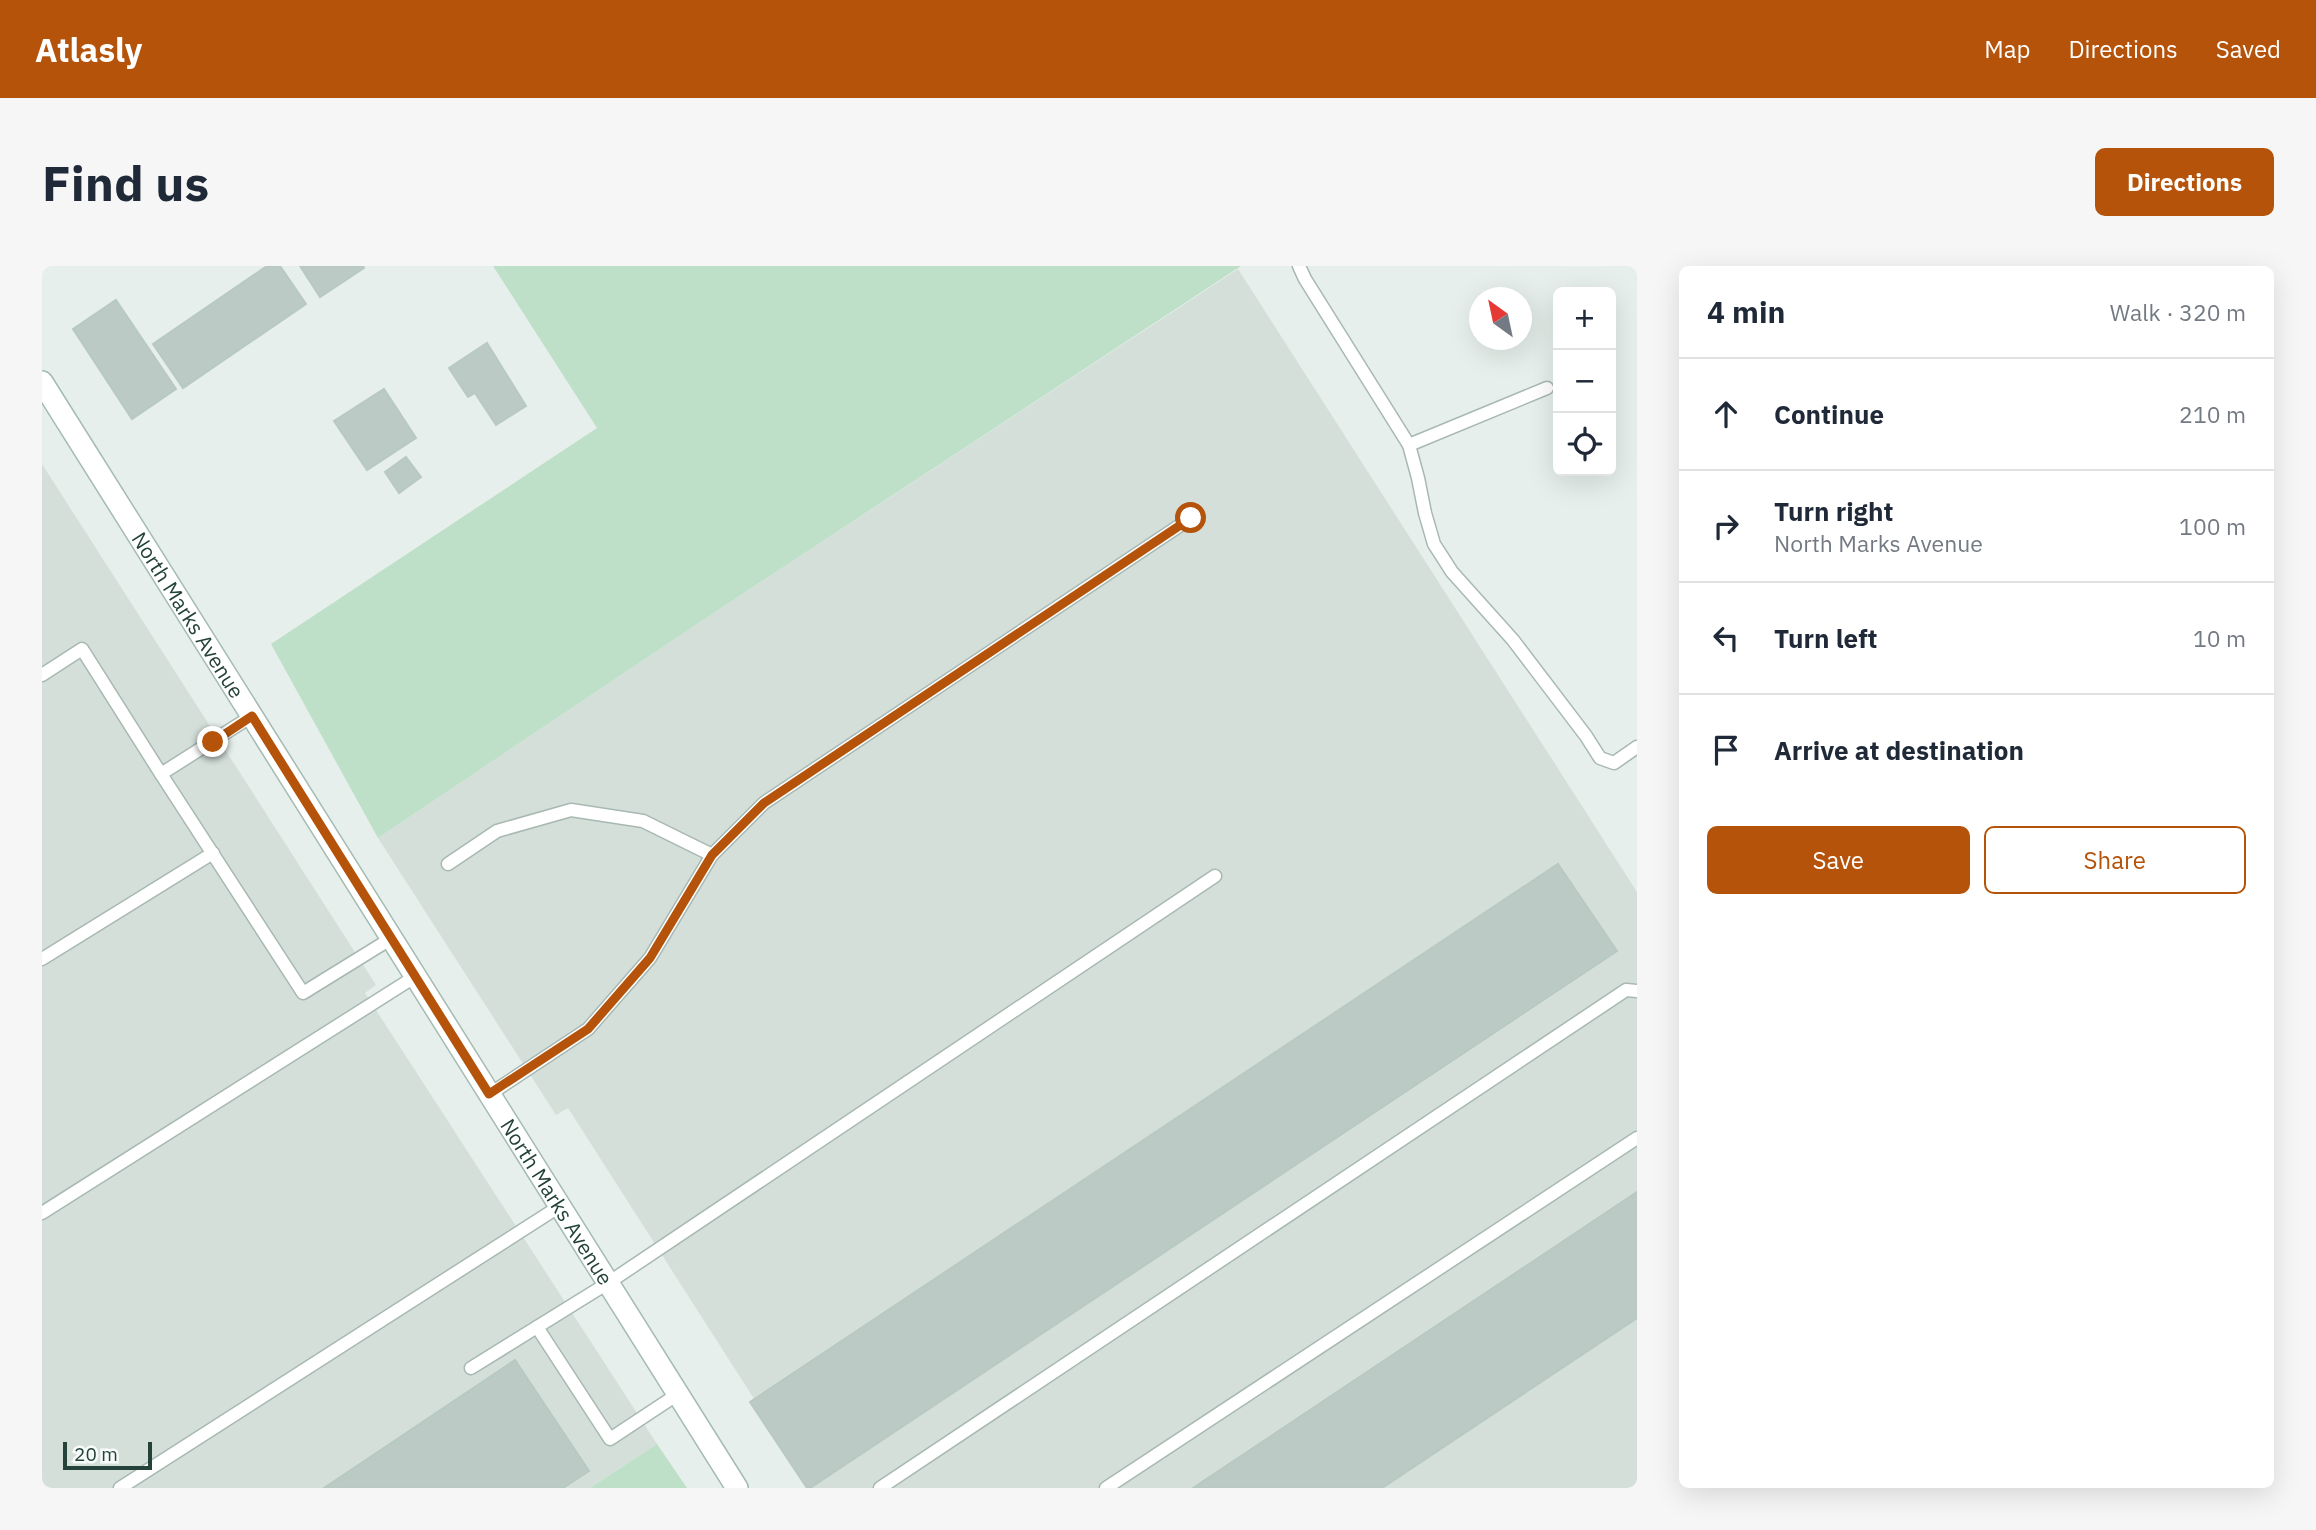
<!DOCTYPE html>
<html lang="en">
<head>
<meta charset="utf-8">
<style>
  :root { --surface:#fff; --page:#f6f6f7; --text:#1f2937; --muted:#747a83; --line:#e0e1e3; --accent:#b45309 }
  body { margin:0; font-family:"IBM Plex Sans",sans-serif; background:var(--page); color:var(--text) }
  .controls { position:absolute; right:21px; top:21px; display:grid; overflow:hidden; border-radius:10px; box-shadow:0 7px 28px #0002 }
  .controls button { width:63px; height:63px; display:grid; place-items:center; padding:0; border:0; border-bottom:2px solid var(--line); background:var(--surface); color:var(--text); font:35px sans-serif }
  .compass { position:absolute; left:1427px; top:21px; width:63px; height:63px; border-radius:50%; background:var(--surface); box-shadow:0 7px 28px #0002; rotate:327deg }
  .scale { position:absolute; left:21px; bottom:18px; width:89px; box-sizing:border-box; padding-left:7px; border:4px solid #24423a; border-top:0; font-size:19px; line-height:24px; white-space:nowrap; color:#24423a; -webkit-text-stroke:5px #f7fbf9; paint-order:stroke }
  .stop { position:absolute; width:21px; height:21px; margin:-16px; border:5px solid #b45309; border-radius:50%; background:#fff }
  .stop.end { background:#b45309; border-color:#fff; box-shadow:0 2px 7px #0008 }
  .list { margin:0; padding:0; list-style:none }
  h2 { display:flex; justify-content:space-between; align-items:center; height:91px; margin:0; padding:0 28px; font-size:30px }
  h2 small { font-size:23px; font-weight:400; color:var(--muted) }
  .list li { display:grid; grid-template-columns:46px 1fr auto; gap:21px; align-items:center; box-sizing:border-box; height:112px; padding:0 28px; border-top:2px solid var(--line) }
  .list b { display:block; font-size:26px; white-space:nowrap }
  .list p { margin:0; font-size:23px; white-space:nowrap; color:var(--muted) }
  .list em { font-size:23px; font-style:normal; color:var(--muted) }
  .actions { display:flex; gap:14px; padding:21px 28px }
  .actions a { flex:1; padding:16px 0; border:2px solid var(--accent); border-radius:10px; text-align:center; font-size:24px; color:var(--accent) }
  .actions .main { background:var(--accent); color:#fff }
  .icon { flex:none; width:38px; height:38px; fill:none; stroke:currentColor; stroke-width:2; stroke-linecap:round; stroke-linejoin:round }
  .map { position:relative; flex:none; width:1595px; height:1222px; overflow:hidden; border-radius:10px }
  header { display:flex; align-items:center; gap:42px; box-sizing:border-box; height:98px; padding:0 35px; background:var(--accent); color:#fff }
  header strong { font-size:33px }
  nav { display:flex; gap:38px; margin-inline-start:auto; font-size:24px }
  .intro { display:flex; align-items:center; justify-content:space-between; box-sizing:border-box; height:168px; padding:0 42px }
  h1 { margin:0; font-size:49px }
  .button { padding:18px 32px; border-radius:10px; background:var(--accent); color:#fff; font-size:24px; font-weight:700 }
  main { display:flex; gap:42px; padding:0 42px }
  aside { flex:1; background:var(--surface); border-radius:10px; box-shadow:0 7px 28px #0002 }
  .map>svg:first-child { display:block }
  .built { fill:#d4dfda }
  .green { fill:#bfe0c8 }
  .building { fill:#bbcac4; stroke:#b8c9c2; stroke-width:2 }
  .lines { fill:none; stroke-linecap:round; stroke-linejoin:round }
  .service-casing { stroke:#a8b8b2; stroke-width:15 }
  .secondary-casing { stroke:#a4bbb3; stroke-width:24 }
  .service { stroke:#fff; stroke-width:12 }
  .secondary { stroke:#fff; stroke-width:21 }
  .route { stroke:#b45309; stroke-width:9 }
  .labels { text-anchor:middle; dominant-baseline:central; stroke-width:5; stroke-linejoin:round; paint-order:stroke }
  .street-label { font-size:21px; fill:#24423a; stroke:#f7fbf9 }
</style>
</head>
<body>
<header>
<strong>Atlasly</strong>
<nav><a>Map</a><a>Directions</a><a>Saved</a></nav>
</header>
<div class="intro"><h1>Find us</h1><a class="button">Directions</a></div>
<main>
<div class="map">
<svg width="1595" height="1222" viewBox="0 0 1595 1222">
  <rect width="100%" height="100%" fill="#e6efeb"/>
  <g class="built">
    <polygon points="1196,3 1595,626 1595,1222 769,1222 526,842 514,849 336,572 667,350"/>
    <polygon points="0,198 334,719 323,727 615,1178 548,1222 0,1222"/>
  </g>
  <g class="green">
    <polygon points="451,0 1199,0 667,350 336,572 229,378 555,162"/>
    <polygon points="615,1178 645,1222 548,1222"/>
  </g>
  <g class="building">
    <polygon points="225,0 238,0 264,38 141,122 111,78"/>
    <polygon points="258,0 321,0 322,2 278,31"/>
    <polygon points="74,34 134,123 90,153 31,63"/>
    <polygon points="445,77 484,140 454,159 433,127 426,131 407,102"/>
    <polygon points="342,123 374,172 325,204 292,155"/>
    <polygon points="364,191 379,211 357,227 343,206"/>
    <polygon points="1516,598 1575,685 768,1222 765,1222 708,1136"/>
    <polygon points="1595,926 1595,1052 1340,1222 1151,1222"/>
    <polygon points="473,1094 547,1205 521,1222 282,1222"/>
  </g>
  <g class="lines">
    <defs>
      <g id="service">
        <polyline points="1257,0 1263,13 1367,179 1376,212 1383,247 1392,278 1410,306 1471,374 1544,470 1558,492 1572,497 1595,481"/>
        <polyline points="1367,179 1505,122"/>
        <polyline points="0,409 40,383 119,508"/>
        <polyline points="210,450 119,508 261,727 350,672"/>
        <polyline points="406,598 455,565 529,544 601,555 670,589"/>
        <polyline points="0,693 171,587"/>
        <polyline points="448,828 546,763 608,692 670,589 722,537 1149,252"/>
        <polyline points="0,947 374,710"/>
        <polyline points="495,1061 568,1173 636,1128"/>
        <polyline points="429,1102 566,1017 1173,610"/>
        <polyline points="78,1222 518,940"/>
        <polyline points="838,1222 1584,724 1595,725"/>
        <polyline points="1064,1222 1595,872"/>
      </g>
      <g id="secondary">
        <path id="s1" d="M0 116 695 1222"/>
      </g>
    </defs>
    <use href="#service" class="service-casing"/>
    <use href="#secondary" class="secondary-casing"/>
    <use href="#service" class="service"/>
    <use href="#secondary" class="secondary"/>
  </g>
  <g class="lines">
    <polyline class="route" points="171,476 210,450 447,828 546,763 608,692 670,589 722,537 1149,252"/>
  </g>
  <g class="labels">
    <g class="street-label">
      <text stroke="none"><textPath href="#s1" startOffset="275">North Marks Avenue</textPath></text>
      <text stroke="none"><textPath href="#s1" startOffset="968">North Marks Avenue</textPath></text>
    </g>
  </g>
</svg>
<div class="controls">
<button>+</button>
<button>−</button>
<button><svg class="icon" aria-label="locate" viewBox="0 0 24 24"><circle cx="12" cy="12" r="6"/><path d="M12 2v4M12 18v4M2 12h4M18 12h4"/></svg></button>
</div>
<svg class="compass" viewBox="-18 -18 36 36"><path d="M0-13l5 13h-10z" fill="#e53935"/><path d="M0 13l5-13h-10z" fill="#747a83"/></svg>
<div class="scale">20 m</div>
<div class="stop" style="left:1149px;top:252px"></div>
<div class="stop end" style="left:171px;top:476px"></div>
</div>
<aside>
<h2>4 min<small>Walk · 320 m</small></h2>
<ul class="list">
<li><svg class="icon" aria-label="ahead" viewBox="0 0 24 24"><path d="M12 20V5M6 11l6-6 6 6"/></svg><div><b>Continue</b></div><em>210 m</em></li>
<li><svg class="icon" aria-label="right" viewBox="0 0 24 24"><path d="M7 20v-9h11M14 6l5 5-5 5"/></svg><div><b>Turn right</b><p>North Marks Avenue</p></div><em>100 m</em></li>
<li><svg class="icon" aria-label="left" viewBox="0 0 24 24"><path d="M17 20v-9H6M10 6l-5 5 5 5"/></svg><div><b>Turn left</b></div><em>10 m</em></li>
<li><svg class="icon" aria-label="arrive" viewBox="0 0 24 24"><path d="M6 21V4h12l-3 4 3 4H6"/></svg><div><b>Arrive at destination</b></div></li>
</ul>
<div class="actions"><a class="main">Save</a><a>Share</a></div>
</aside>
</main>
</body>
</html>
